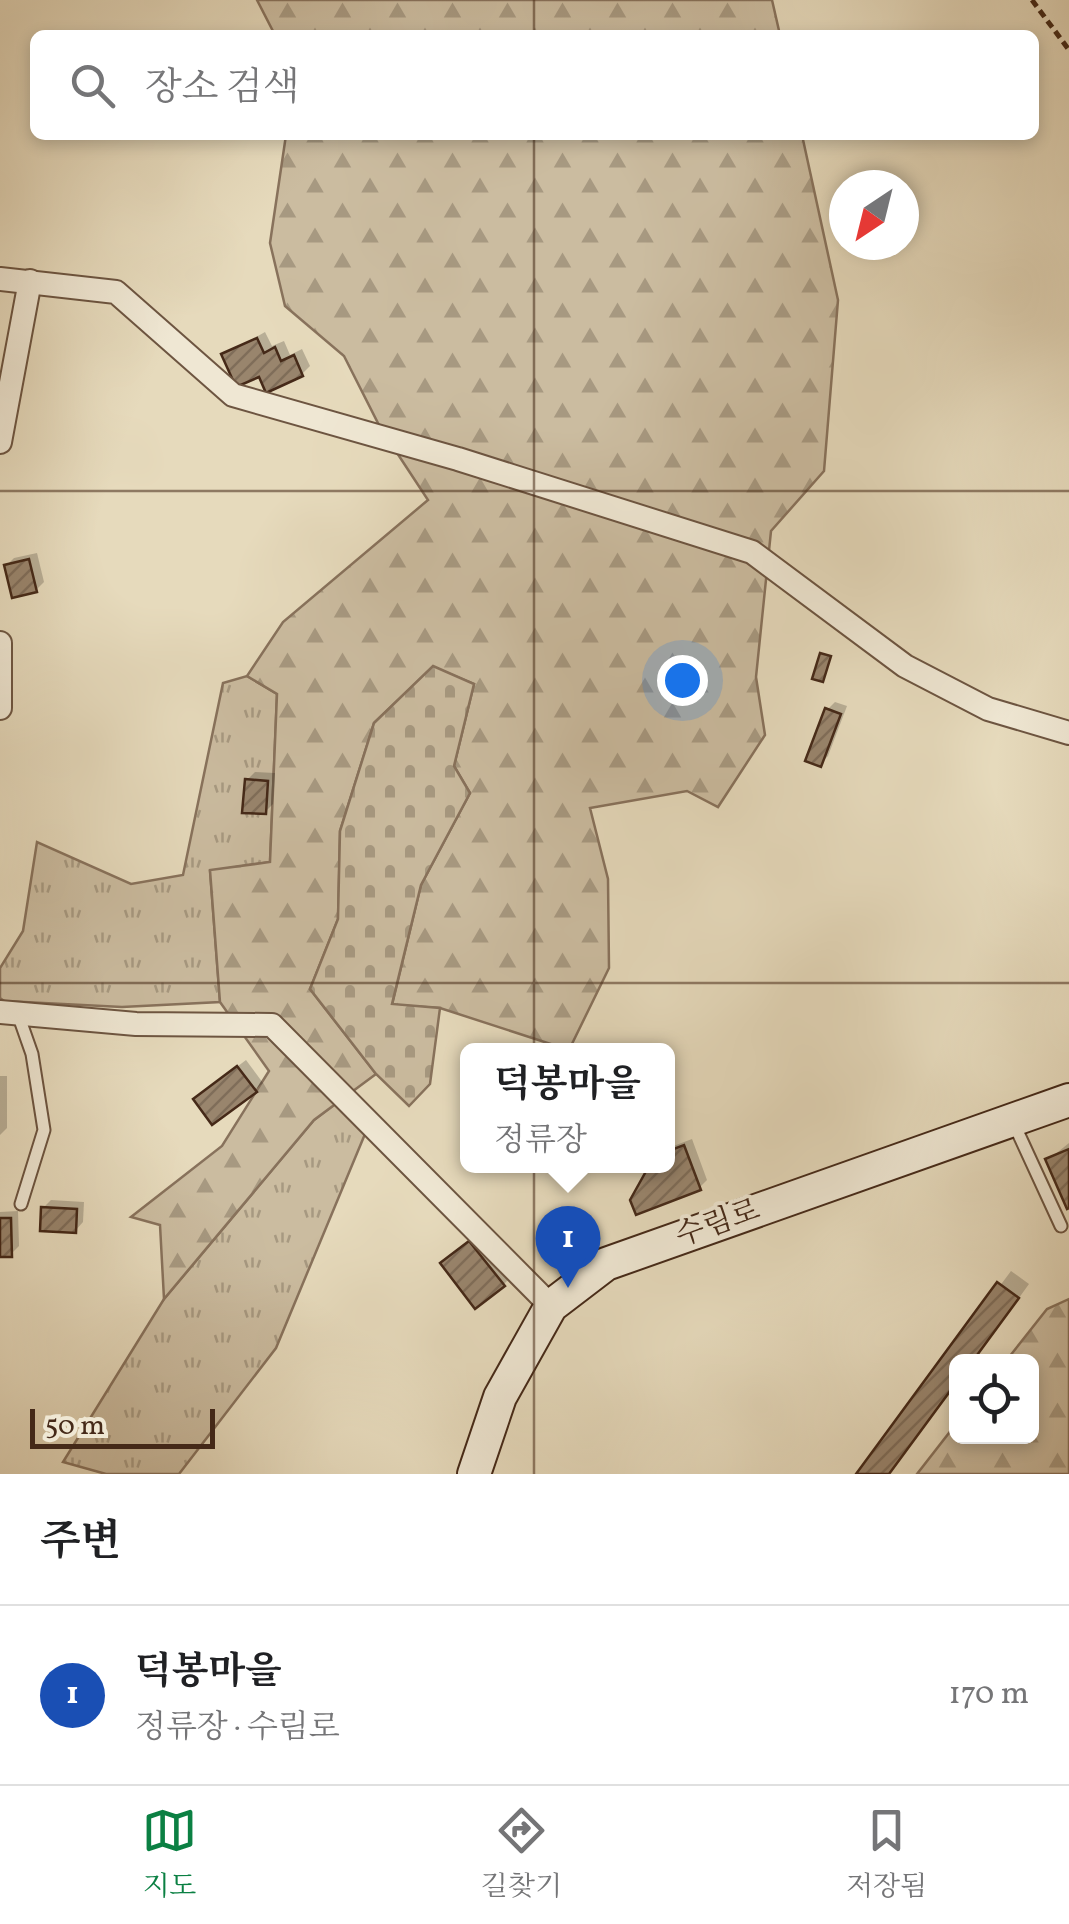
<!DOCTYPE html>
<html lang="ko">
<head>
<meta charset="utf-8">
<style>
  :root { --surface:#fff; --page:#f2f2f2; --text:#202124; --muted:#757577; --line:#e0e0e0; --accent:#0b8043 }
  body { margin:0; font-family:Vollkorn,"Noto Serif KR",serif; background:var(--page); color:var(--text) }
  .controls { position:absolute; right:30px; bottom:30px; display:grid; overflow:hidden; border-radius:15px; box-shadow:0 5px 15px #0003 }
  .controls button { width:90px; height:90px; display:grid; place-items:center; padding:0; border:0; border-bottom:2px solid var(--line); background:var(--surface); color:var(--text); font:50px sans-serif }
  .compass { position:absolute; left:829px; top:170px; width:90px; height:90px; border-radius:50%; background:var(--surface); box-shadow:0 5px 15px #0003; rotate:215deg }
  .scale { position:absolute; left:30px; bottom:25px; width:185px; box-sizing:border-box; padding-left:10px; border:5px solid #452918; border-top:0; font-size:28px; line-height:35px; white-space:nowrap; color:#452918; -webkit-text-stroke:8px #efe7d3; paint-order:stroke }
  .you { position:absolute; left:682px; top:680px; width:35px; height:35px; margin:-25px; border:8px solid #fff; border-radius:50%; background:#1a73e8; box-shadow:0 0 0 15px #1a73e833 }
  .badge { display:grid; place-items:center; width:65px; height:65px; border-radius:50%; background:var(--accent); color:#fff; font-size:32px; font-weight:700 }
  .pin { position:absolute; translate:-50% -82px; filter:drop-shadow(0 2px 5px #0008) }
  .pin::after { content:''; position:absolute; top:52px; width:35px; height:30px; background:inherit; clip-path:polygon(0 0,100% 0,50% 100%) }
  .popup { position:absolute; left:460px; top:1043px; width:215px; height:130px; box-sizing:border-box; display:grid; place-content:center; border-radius:15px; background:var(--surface); filter:drop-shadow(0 2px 8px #0005); font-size:32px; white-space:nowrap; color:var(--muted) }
  .popup b { font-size:38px; color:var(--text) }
  .popup::after { content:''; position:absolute; left:50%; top:100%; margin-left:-20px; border:20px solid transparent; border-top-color:var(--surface) }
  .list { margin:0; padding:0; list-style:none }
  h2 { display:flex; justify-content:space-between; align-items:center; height:130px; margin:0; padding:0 40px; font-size:42px }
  h2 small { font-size:32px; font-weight:400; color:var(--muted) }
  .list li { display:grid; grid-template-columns:65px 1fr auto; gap:30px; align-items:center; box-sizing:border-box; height:180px; padding:0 40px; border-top:2px solid var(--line) }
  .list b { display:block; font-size:38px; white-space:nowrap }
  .list p { margin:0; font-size:32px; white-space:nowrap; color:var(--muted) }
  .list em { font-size:32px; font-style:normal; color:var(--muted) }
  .icon { flex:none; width:55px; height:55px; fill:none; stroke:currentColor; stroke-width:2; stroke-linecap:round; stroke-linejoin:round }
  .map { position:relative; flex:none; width:1069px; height:1474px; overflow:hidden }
  .search { position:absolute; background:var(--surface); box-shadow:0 5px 15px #0003; left:30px; right:30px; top:30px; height:110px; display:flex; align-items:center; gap:25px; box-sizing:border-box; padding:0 35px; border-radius:15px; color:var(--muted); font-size:38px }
  .sheet { height:310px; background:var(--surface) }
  nav { display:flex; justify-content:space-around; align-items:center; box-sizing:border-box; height:140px; border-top:2px solid var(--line); background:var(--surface); font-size:28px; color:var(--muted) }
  nav a { display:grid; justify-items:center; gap:5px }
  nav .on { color:var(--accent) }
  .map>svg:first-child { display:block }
  .grass { fill:url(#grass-tufts); stroke:#88725c; stroke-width:2.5 }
  .forest { fill:url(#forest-firs); stroke:#88725c; stroke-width:2.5 }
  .cemetery { fill:url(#cemetery-stones); stroke:#88725c; stroke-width:2.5 }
  .shadow { fill:#0003 }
  .building { fill:url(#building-hatch); stroke:#452918; stroke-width:2.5 }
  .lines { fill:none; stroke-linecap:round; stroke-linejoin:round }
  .lane-casing { stroke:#6d5541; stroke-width:15 }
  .street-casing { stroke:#6d5541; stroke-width:26 }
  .secondary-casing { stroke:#452918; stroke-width:36 }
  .path { stroke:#452918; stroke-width:5; stroke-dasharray:8 5; stroke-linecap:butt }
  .lane { stroke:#efe7d3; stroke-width:11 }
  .street { stroke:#efe7d3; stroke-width:22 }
  .secondary { stroke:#efe7d3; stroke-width:32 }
  .grid { fill:none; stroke:#452918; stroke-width:2.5; stroke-opacity:0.55 }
  .labels { text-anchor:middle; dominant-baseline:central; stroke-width:8; stroke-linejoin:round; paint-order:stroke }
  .street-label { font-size:30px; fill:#452918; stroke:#efe7d3 }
</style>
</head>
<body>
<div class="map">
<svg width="1069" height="1474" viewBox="0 0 1069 1474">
  <defs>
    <pattern id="grass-tufts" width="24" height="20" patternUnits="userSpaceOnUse" patternTransform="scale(2.5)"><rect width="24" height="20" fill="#cbbca0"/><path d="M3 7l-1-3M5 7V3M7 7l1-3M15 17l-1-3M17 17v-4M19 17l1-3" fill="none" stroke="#a79981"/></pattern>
    <pattern id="forest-firs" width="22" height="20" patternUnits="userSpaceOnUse" patternTransform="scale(2.5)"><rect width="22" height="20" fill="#cbbca0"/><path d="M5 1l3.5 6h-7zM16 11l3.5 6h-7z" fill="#a79981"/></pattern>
    <pattern id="cemetery-stones" width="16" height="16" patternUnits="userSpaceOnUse" patternTransform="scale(2.5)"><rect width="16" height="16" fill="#cbbca0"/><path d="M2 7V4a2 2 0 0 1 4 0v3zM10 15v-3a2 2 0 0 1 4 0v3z" fill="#a79981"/></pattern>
    <pattern id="building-hatch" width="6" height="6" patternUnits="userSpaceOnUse" patternTransform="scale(2.5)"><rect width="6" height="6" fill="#99856d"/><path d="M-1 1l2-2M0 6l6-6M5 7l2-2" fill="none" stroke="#7f6d59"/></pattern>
  </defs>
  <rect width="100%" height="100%" fill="#e6dabc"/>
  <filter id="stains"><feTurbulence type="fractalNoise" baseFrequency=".002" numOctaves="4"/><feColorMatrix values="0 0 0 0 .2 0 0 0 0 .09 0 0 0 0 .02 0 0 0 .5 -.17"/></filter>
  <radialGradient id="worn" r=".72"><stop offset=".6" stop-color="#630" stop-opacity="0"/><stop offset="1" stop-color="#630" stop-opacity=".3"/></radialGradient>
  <g class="grass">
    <polygon points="247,676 277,694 270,862 210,871 220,1002 122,1007 4,1001 0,998 0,968 23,931 37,842 131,884 183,875 223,683"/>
    <polygon points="335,1104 365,1134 276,1348 179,1474 106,1474 63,1462 164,1299 314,1120"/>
  </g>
  <g class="forest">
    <polygon points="257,0 772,0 780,35 275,35"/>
    <polygon points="286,135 802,135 838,300 824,471 771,531 756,677 765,735 718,807 687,791 590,808 608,879 609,968 569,1050 440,1008 392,1005 421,885 470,793 454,766 474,684 433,667 374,723 340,831 338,919 310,989 376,1074 314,1120 164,1299 160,1225 131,1217 222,1146 269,1071 220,1002 210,870 270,862 277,694 247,676 283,622 428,500 380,427 344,356 285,306 270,243"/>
    <polygon points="1069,1299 1069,1474 917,1474 956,1424 956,1436 1032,1436 1032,1362 1006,1361 1047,1309"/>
  </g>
  <polygon class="cemetery" points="433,666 474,684 454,766 470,793 421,885 392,1004 440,1008 430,1084 409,1106 376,1074 310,989 338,919 340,831 374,723"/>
  <g class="shadow">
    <polygon points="265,332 272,346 284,341 290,355 302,349 310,366 302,374 261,373 224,355"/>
    <polygon points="37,553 44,582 36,590 6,566 14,558"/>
    <polygon points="835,702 847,706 828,756 820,764 827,710"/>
    <polygon points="255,772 275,773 273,804 265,812 247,780"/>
    <polygon points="246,1060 263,1083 255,1090 204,1092"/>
    <polygon points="0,1076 7,1076 7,1128 0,1135"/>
    <polygon points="692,1139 707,1180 699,1188 633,1200 652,1166 668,1166 668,1148"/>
    <polygon points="1069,1143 1069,1205 1048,1160"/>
    <polygon points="51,1200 84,1202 83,1222 75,1231 43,1208"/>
    <polygon points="18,1211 19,1246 11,1254 0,1254 0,1212"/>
    <polygon points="478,1235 511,1277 503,1285 451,1256"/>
    <polygon points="1011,1271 1029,1284 973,1362 956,1362 956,1384 890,1474 859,1474"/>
  </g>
  <g class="building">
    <polygon points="257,338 264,353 275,347 281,361 294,355 303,376 266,393 259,377 236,387 221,354"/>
    <polygon points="29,559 37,592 12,598 4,565"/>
    <polygon points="820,653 831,656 823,682 812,679"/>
    <polygon points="825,708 841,714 821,767 805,761"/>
    <polygon points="245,779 268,781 266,814 242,813"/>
    <polygon points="237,1066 257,1092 212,1125 193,1099"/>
    <polygon points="684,1145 701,1190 636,1215 630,1200 649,1166 668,1166 668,1151"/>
    <polygon points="1069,1149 1069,1208 1067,1209 1045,1159"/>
    <polygon points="41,1207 77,1209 76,1233 40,1231"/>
    <polygon points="0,1218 11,1218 12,1257 0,1257"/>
    <polygon points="469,1241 505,1286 475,1309 440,1263"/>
    <polygon points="997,1282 1019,1298 972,1362 956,1362 956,1383 889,1474 856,1474"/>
  </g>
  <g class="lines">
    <defs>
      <g id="lane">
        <polyline points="19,1017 32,1054 44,1130 21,1204"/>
        <polyline points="1014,1124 1061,1226"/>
      </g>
      <g id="street">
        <polyline points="0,279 116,292 233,395 458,459 752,552 905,666 988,709 1069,733"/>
        <polyline points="0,442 30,281"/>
        <polyline points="0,643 0,708"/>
        <polyline points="0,1012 136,1024 272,1025 551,1306"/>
      </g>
      <polyline id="secondary" points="474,1474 500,1397 551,1306 606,1264 1069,1100"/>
    </defs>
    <use href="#lane" class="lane-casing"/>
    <use href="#street" class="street-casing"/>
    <use href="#secondary" class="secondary-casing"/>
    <polyline class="path" points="1032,0 1069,50"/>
    <use href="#lane" class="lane"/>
    <use href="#street" class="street"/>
    <use href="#secondary" class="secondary"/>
  </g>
  <path class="grid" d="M534 0V35M534 135V1474M0 491H1069M0 983H1069"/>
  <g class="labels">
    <g class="street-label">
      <text transform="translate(718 1224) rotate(-19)">수림로</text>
    </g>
  </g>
  <rect width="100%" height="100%" filter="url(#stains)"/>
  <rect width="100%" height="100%" fill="url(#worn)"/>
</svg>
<div class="controls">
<button><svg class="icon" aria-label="locate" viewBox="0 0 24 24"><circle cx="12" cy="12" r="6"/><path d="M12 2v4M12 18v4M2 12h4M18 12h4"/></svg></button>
</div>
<svg class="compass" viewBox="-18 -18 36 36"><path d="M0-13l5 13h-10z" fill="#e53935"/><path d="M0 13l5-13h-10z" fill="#757577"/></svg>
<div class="scale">50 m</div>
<div class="you"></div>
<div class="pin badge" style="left:568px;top:1288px;background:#1a4fb4">1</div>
<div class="popup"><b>덕봉마을</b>정류장</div>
<div class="search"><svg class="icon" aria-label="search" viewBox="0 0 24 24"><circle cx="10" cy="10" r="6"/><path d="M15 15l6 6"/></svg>장소 검색</div>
</div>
<section class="sheet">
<h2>주변<small></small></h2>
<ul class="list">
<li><span class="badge" style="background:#1a4fb4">1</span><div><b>덕봉마을</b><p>정류장 · 수림로</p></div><em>170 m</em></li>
</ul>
</section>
<nav>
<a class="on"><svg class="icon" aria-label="map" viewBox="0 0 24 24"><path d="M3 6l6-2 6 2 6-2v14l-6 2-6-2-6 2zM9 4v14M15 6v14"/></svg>지도</a>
<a><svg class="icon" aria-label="directions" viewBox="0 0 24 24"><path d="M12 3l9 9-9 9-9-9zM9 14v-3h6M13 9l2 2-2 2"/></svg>길찾기</a>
<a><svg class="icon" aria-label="saved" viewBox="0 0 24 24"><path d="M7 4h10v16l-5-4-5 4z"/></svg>저장됨</a>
</nav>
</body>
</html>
